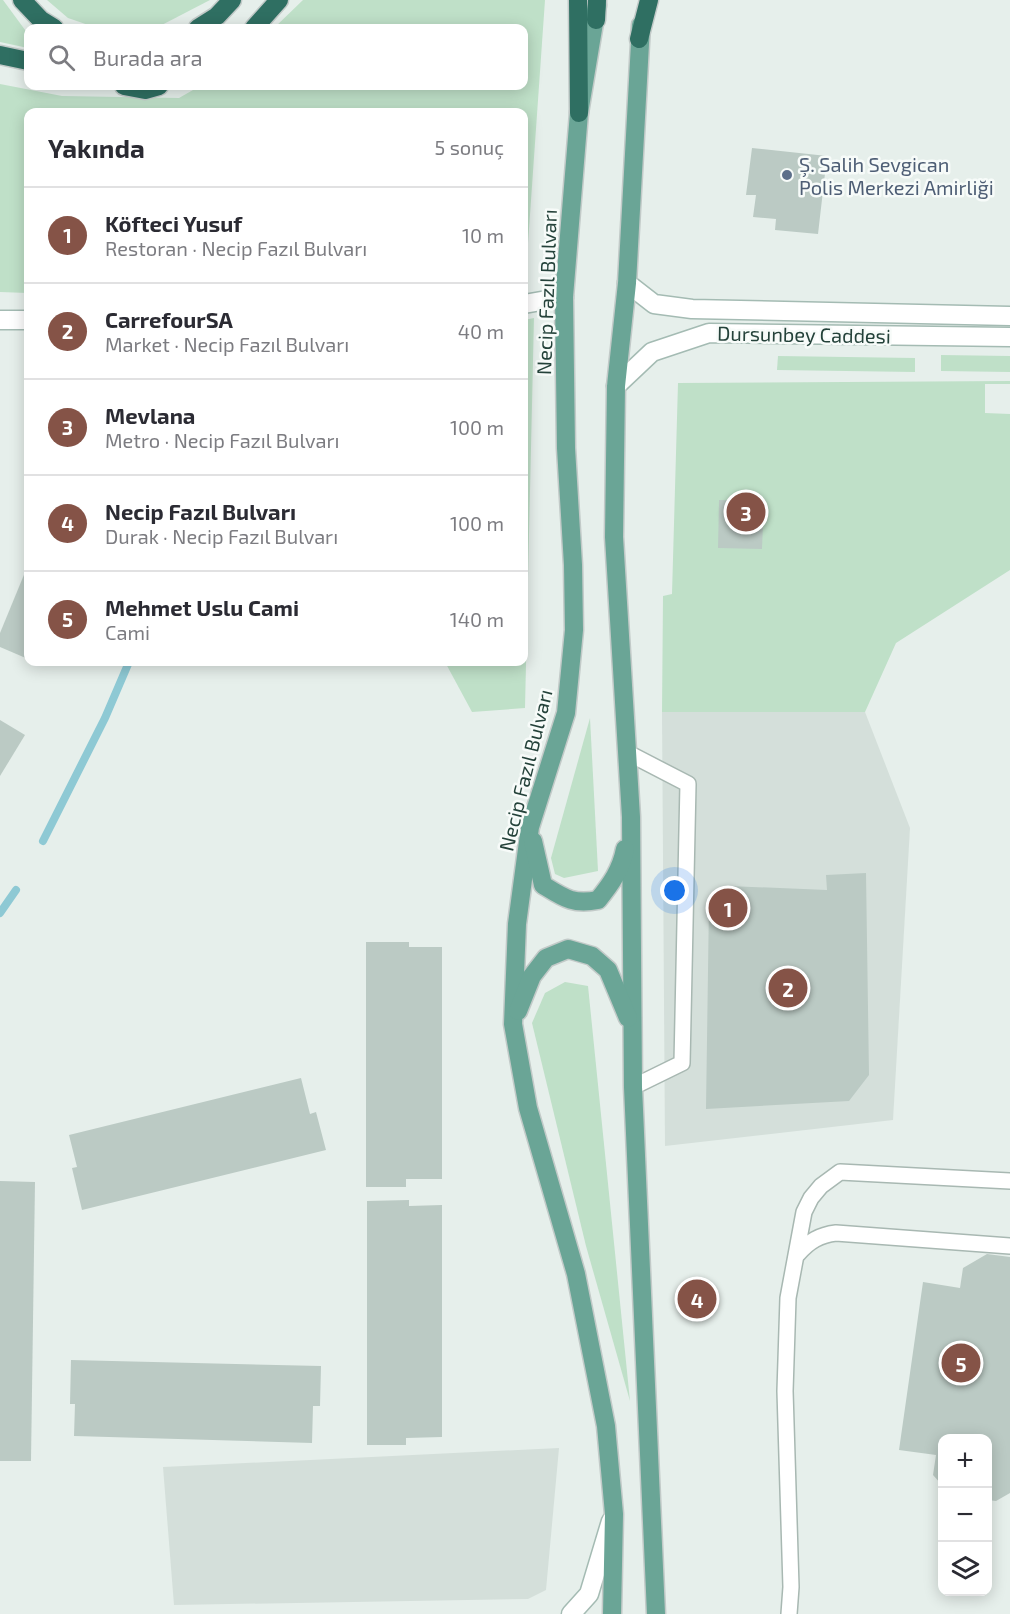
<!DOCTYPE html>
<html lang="tr">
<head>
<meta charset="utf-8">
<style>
  :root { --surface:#fff; --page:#f7f7f7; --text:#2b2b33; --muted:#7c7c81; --line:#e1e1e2; --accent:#855347 }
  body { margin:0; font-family:"Exo 2",sans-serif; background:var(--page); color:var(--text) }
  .controls { position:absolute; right:18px; bottom:18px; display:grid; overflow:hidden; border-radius:12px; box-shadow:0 3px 15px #0003 }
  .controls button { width:54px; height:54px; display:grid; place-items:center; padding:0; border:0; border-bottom:2px solid var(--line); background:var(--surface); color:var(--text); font:30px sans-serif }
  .you { position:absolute; left:675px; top:891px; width:21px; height:21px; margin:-15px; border:4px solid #fff; border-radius:50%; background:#1a73e8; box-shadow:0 0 0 9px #1a73e833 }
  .badge { display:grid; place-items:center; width:39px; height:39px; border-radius:50%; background:var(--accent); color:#fff; font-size:20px; font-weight:700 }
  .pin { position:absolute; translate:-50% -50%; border:3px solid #fff; box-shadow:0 2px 6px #0006 }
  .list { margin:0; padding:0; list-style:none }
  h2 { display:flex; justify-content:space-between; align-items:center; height:78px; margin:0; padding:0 24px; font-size:26px }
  h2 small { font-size:20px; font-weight:400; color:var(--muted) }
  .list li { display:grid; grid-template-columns:39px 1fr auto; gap:18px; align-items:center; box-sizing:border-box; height:96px; padding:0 24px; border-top:2px solid var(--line) }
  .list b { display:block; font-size:22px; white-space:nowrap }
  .list p { margin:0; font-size:20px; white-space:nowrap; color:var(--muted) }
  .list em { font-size:20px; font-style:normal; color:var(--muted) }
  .icon { flex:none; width:33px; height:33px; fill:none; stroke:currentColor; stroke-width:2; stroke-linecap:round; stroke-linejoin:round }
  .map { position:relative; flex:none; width:1010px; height:1614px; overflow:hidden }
  .search { position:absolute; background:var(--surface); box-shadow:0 3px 15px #0003; left:24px; top:24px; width:504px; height:66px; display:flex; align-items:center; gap:15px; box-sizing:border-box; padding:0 21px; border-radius:12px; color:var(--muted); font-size:22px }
  .panel { position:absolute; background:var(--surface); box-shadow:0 3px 15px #0003; left:24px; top:108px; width:504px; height:558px; border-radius:12px }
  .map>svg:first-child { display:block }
  .built { fill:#d4dfda }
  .green { fill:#bfe0c8 }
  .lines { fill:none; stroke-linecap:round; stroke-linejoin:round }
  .stream { stroke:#8ec9d4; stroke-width:8 }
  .building { fill:#bbcac4 }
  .lane-casing { stroke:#a8b8b2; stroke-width:18 }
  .secondary-casing { stroke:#a4bbb3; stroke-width:21 }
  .primary-casing { stroke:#c2cac8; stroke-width:21 }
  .highway-casing { stroke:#c2cac8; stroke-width:21 }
  .lane { stroke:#fff; stroke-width:15 }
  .secondary { stroke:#fff; stroke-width:18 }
  .primary { stroke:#6aa596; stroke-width:18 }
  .highway { stroke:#2f6f62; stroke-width:18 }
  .service-dot { fill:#5c6f8a; stroke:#f7fbf9; stroke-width:2 }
  .labels { text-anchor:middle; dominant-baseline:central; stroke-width:5; stroke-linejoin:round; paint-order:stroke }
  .service-label { font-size:20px; fill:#4e5e75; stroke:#f7fbf9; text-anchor:start }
  .street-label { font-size:20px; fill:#24423a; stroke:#f7fbf9 }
</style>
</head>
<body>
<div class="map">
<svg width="1010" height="1614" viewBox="0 0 1010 1614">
  <rect width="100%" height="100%" fill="#e6efeb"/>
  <g class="built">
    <polygon points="662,712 865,712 910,828 893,1120 665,1146"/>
    <polygon points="559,1448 546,1590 528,1599 174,1605 163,1467"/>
  </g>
  <g class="green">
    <polygon points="0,0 3,0 28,34 28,48 0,42"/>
    <polygon points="47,0 210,0 156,28 97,28 68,18"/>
    <polygon points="303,0 545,0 526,272 524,273 524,112 28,112 28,293 0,292 0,84 62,96 179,98 200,86 524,86 524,28 274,28"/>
    <polygon points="534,318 525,708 472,712 445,662 524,662 524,320"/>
    <polygon points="941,355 1010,356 1010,372 941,371"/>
    <polygon points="778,356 915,358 915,372 777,370"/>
    <polygon points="1010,381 1010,384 985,384 985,413 1010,414 1010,570 896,643 865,712 662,712 663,596 672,594 678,383"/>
    <polygon points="590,718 598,871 564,878 555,874 551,858"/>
    <polygon points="565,982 588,986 630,1401 586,1246 532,1023 545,993"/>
  </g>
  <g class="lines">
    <g class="stream">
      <polyline points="43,841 105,718 129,662"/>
      <polyline points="0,913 16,890"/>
    </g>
  </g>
  <g class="building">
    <polygon points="752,148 827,156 818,234 775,230 776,219 753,217 756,195 746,195"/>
    <polygon points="719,500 764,501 762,549 718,548"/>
    <polygon points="28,565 28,659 0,647 0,633"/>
    <polygon points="0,720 25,735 0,776"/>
    <polygon points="866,873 869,1075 849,1101 706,1109 709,902 728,886 827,890 826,875"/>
    <polygon points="366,942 409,942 409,947 442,947 442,1179 406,1179 406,1187 366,1187"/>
    <polygon points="301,1078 310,1114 316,1112 326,1150 82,1210 72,1168 77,1167 69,1135"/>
    <polygon points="0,1181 35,1182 31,1461 0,1461"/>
    <polygon points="409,1200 409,1206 442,1205 442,1437 406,1438 406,1445 367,1445 367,1201"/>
    <polygon points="987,1254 1010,1257 1010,1493 996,1501 988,1500 988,1438 942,1438 942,1485 933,1475 936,1455 899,1450 923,1282 960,1288 963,1268"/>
    <polygon points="71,1360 321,1366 320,1406 313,1406 312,1443 74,1436 75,1404 70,1404"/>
  </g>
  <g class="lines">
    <defs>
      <g id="lane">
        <polyline points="628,753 688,784 682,1063 633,1087"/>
        <path d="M798 1254C809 1241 820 1235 836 1233L1010 1246"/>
        <polyline points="789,1614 791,1587 785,1391 788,1298 804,1212 811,1198 821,1186 840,1172 1010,1181"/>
      </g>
      <g id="secondary">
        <polyline points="627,283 654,304 692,309 1010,316"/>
        <polyline points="524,304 564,297"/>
        <polyline points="0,320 28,320"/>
        <polyline points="616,386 652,352 709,333 1010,337"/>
        <polyline points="571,1614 589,1594 611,1521"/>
      </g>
      <g id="primary">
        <polyline points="597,5 579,113 564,297 566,448 573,565 574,630 566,713 530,827 517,924 513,1024 528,1108 576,1274 606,1426 614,1514 612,1614"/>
        <polyline points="641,25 627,283 616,386 614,537 631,817 633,1087 656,1614"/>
        <path d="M533 841 543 885C564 898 573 905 598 900 611 884 621 870 625 849"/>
        <polyline points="518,1011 532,976 546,958 568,949 592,956 608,970 628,1018"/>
      </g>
      <g id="highway">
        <polyline points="22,0 41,20 54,28"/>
        <polyline points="578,0 579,113"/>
        <polyline points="596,20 597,0"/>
        <polyline points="198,28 217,16 232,0"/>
        <polyline points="254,28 279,0"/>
        <polyline points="639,39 649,0"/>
        <polyline points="0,55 28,61"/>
        <polyline points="124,86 145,90 159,86"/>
      </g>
    </defs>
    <use href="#lane" class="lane-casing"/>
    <use href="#secondary" class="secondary-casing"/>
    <use href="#primary" class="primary-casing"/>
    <use href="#highway" class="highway-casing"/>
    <use href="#lane" class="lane"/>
    <use href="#secondary" class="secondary"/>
    <use href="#primary" class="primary"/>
    <use href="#highway" class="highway"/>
  </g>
  <circle class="service-dot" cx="787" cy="175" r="6"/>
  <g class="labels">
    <g class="service-label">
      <text x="799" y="164">Ş. Salih Sevgican<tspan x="799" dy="23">Polis Merkezi Amirliği</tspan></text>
    </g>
    <g class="street-label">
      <text transform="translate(546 292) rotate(-88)">Necip Fazıl Bulvarı</text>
      <text transform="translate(804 334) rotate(1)">Dursunbey Caddesi</text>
      <text transform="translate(525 770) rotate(-76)">Necip Fazıl Bulvarı</text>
    </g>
  </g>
</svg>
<div class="controls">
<button>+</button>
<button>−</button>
<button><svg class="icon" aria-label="layers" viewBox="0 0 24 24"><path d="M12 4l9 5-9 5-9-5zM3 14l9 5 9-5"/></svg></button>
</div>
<div class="you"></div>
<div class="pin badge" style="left:728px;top:908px">1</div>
<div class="pin badge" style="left:788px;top:988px">2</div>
<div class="pin badge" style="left:746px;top:512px">3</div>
<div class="pin badge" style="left:697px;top:1299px">4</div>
<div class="pin badge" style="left:961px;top:1363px">5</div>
<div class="search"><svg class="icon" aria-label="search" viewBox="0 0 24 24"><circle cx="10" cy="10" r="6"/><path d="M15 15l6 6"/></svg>Burada ara</div>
<section class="panel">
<h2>Yakında<small>5 sonuç</small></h2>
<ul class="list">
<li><span class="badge">1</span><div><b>Köfteci Yusuf</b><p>Restoran · Necip Fazıl Bulvarı</p></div><em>10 m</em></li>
<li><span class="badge">2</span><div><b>CarrefourSA</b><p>Market · Necip Fazıl Bulvarı</p></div><em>40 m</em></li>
<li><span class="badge">3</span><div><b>Mevlana</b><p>Metro · Necip Fazıl Bulvarı</p></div><em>100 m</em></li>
<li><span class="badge">4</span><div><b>Necip Fazıl Bulvarı</b><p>Durak · Necip Fazıl Bulvarı</p></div><em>100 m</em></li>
<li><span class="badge">5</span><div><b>Mehmet Uslu Cami</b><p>Cami</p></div><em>140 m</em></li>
</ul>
</section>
</div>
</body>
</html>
